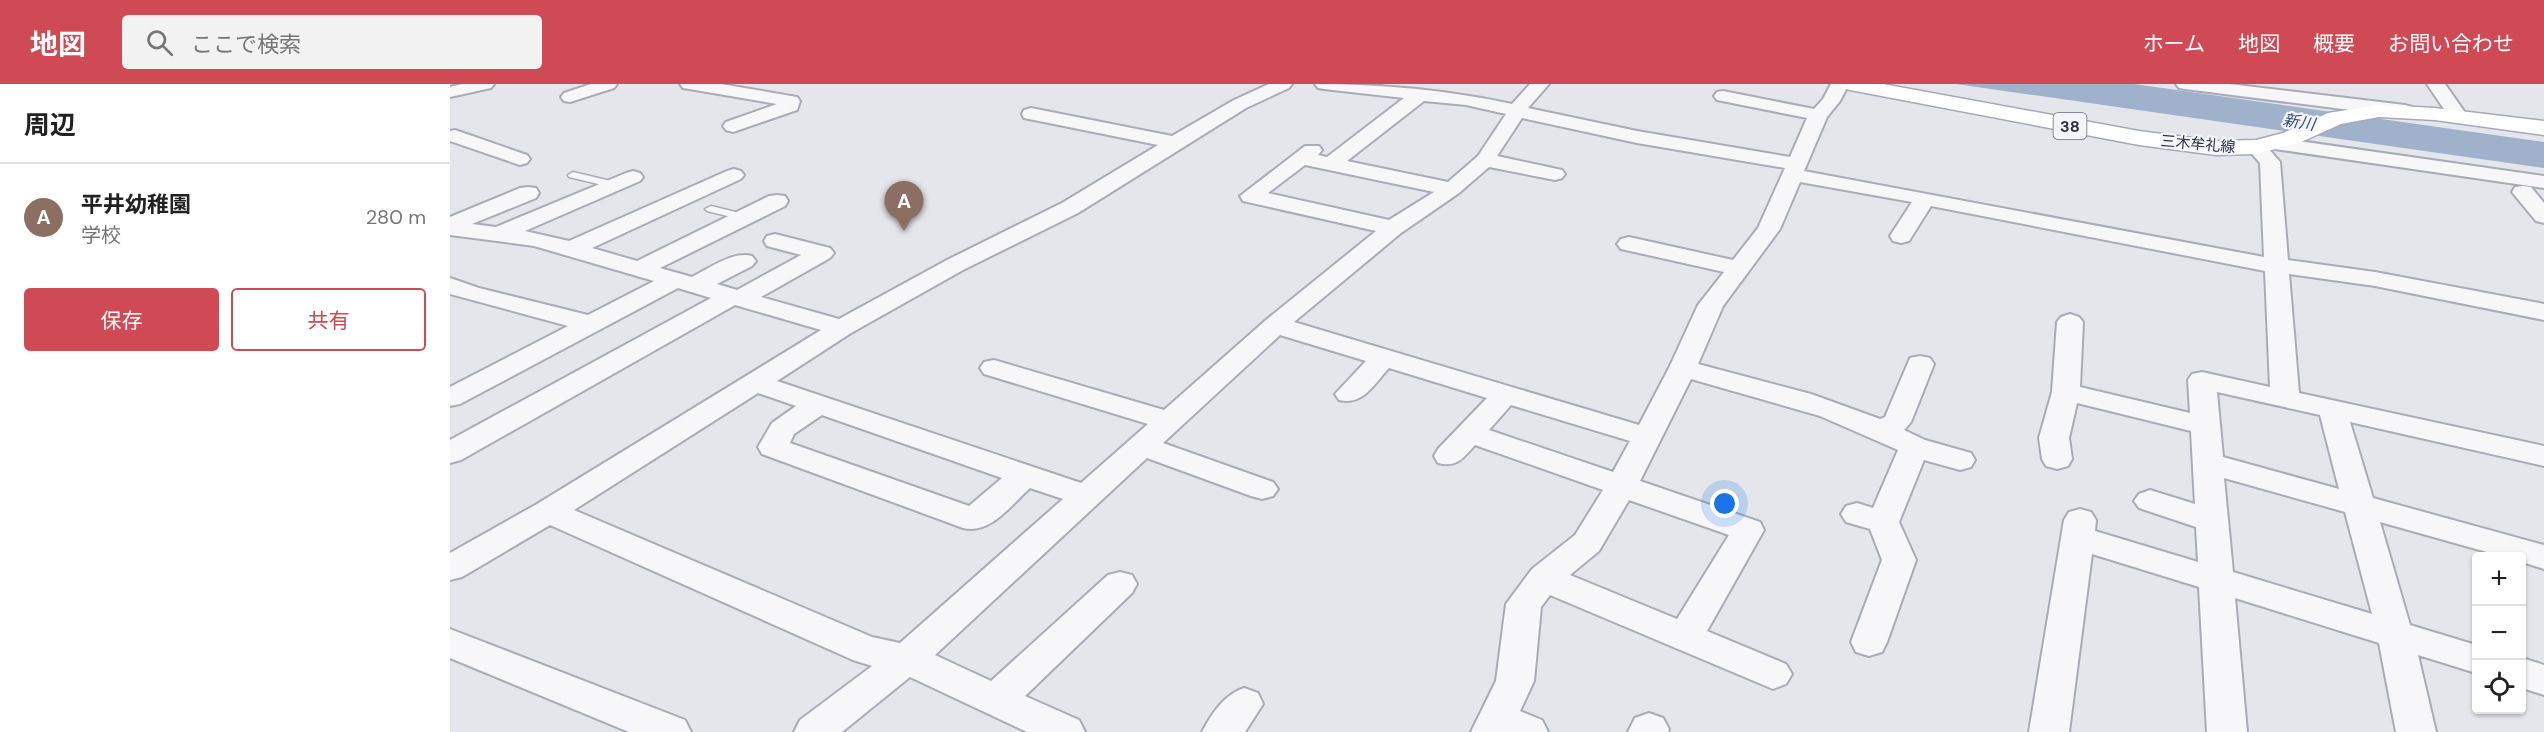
<!DOCTYPE html>
<html lang="ja">
<head>
<meta charset="utf-8">
<style>
  :root { --surface:#fff; --page:#f2f2f2; --text:#222; --muted:#767676; --line:#e0e0e0; --accent:#cf4a55 }
  body { margin:0; font-family:"DM Sans","Noto Sans JP",sans-serif; background:var(--page); color:var(--text) }
  .controls { position:absolute; right:18px; bottom:18px; display:grid; overflow:hidden; border-radius:6px; box-shadow:0 2px 4px #0004 }
  .controls button { width:54px; height:54px; display:grid; place-items:center; padding:0; border:0; border-bottom:2px solid var(--line); background:var(--surface); color:var(--text); font:30px sans-serif }
  .you { position:absolute; left:1275px; top:420px; width:21px; height:21px; margin:-15px; border:4px solid #fff; border-radius:50%; background:#1a73e8; box-shadow:0 0 0 9px #1a73e833 }
  .badge { display:grid; place-items:center; width:39px; height:39px; border-radius:50%; background:var(--accent); color:#fff; font-size:20px; font-weight:700 }
  .pin { position:absolute; translate:-50% -50px; filter:drop-shadow(0 2px 3px #0008) }
  .pin::after { content:''; position:absolute; top:32px; width:21px; height:18px; background:inherit; clip-path:polygon(0 0,100% 0,50% 100%) }
  .list { margin:0; padding:0; list-style:none }
  h2 { display:flex; justify-content:space-between; align-items:center; height:78px; margin:0; padding:0 24px; font-size:26px }
  h2 small { font-size:20px; font-weight:400; color:var(--muted) }
  .list li { display:grid; grid-template-columns:39px 1fr auto; gap:18px; align-items:center; box-sizing:border-box; height:108px; padding:0 24px; border-top:2px solid var(--line) }
  .list b { display:block; font-size:22px; white-space:nowrap }
  .list p { margin:0; font-size:20px; white-space:nowrap; color:var(--muted) }
  .list em { font-size:20px; font-style:normal; color:var(--muted) }
  .actions { display:flex; gap:12px; padding:18px 24px }
  .actions a { flex:1; padding:14px 0; border:2px solid var(--accent); border-radius:6px; text-align:center; font-size:21px; color:var(--accent) }
  .actions .main { background:var(--accent); color:#fff }
  .icon { flex:none; width:33px; height:33px; fill:none; stroke:currentColor; stroke-width:2; stroke-linecap:round; stroke-linejoin:round }
  .map { position:relative; flex:none; width:2094px; height:648px; overflow:hidden }
  header { display:flex; align-items:center; gap:36px; box-sizing:border-box; height:84px; padding:0 30px; background:var(--accent); color:#fff }
  header strong { font-size:28px }
  nav { display:flex; gap:33px; margin-inline-start:auto; font-size:21px }
  .search { width:420px; height:54px; background:var(--page); display:flex; align-items:center; gap:15px; box-sizing:border-box; padding:0 21px; border-radius:6px; color:var(--muted); font-size:22px }
  main { display:flex }
  aside { flex:1; background:var(--surface) }
  .map>svg:first-child { display:block }
  .water { fill:#9fb1cb }
  .lines { fill:none; stroke-linecap:round; stroke-linejoin:round }
  .lane-casing { stroke:#a9acb6; stroke-width:3 }
  .street-casing { stroke:#a9acb6; stroke-width:4 }
  .primary-casing { stroke:#a3aab7; stroke-width:3 }
  .lane { fill:#f7f7fa; fill-rule:evenodd }
  .street { fill:#f7f7fa; fill-rule:evenodd }
  .primary { fill:#fff; fill-rule:evenodd }
  .labels { text-anchor:middle; dominant-baseline:central; stroke-width:4.5; stroke-linejoin:round; paint-order:stroke }
  .far-street-label { font-size:15px; fill:#2b3244; stroke:#f4f5f9 }
  .far-water-label { font-size:16px; font-style:italic; fill:#354e79; stroke:#f4f5f9 }
  .shield { fill:#f4f5f9; stroke:#676c7a; stroke-width:1.5 }
  .shield-label { font-size:16px; font-weight:bold; fill:#2b3244 }
</style>
</head>
<body>
<header>
<strong>地図</strong>
<div class="search"><svg class="icon" aria-label="search" viewBox="0 0 24 24"><circle cx="10" cy="10" r="6"/><path d="M15 15l6 6"/></svg>ここで検索</div>
<nav><a>ホーム</a><a>地図</a><a>概要</a><a>お問い合わせ</a></nav>
</header>
<main>
<aside>
<h2>周辺<small></small></h2>
<ul class="list">
<li><span class="badge" style="background:#8d6e63">A</span><div><b>平井幼稚園</b><p>学校</p></div><em>280 m</em></li>
</ul>
<div class="actions"><a class="main">保存</a><a>共有</a></div>
</aside>
<div class="map">
<svg width="2094" height="648" viewBox="0 0 2094 648">
  <rect width="100%" height="100%" fill="#e4e6ec"/>
  <polygon class="water" points="1506,0 1684,0 2094,58 2094,84"/>
  <g class="lines">
    <defs>
      <g id="lane">
        <polygon points="123,88 169,99 171,101 165,104 119,93 118,91"/>
        <polygon points="261,122 298,131 300,133 294,136 257,127 255,125"/>
      </g>
      <g id="street">
        <polygon points="12,0 44,0 41,4 0,13 0,3"/>
        <polygon points="141,0 167,0 164,4 120,18 114,17 111,13 114,9"/>
        <polygon points="230,0 271,0 341,12 347,13 350,17 347,26 283,48 276,46 273,42 276,38 327,20 239,5 233,4"/>
        <path d="M819 0H842L839 4 796 24 628 129 513 186 401 249 327 297 631 399 698 340 534 290 530 284 534 278 544 276 714 326 816 236 926 147 793 117 790 112 855 62H869L872 66 868 71 877 73 954 14 874 5 868 4 865 0C932 0 997 6 1062 20L1080 0H1099L1078 24 1187 47 1340 73 1357 34 1267 16 1264 12 1267 8 1273 7 1364 25 1373 15 1381 0H1399L1390 17 1377 33 1354 87 1814 173 1810 79 1796 63 1799 59 1812 58 1814 55 1821 53 2094 92V104L1818 64 1830 78 1838 176 1925 188 2094 220V236L1925 202 1839 190 1849 309 2094 362V382L1900 338 1923 414 2094 461V485L2072 478V472H2051L1930 438 1960 541 2026 561V589L1968 571 1986 648H1946L1929 559 1785 514 1797 648H1757L1749 503 1642 470 1619 648H1579L1614 436 1619 428 1630 425 1641 428 1646 436 1645 447 1748 478 1746 443 1689 424 1684 417 1689 410 1700 406 1745 420 1741 347 1627 319 1619 354 1622 375 1618 382 1607 385 1596 382 1592 375 1589 354 1602 308 1607 238 1611 233 1620 230 1629 233 1633 238 1630 303 1740 329 1738 296 1742 290 1752 288 1820 303 1815 187 1481 122 1459 157 1451 159 1443 157 1440 152 1462 118 1350 98 1330 145 1273 222 1248 280 1361 310 1430 335 1435 333 1460 274 1470 272 1480 274 1484 280 1461 338 1454 346 1475 356 1521 369 1525 376 1521 383 1510 386 1474 376 1449 438 1466 476 1437 558 1432 568 1419 572 1406 568 1401 558 1432 476 1420 445 1396 438 1391 430 1396 422 1407 419 1423 424 1448 366 1370 332 1241 295 1190 397 1310 438 1314 446 1257 547 1336 580 1342 590 1336 600 1323 605 1100 511 1091 523 1084 597 1070 627 1092 636 1098 648H1021L1046 597 1056 520 1082 485 1125 451 1153 406 1025 361C1013 374 1007 384 988 379L984 372 988 365 1037 314 939 284C924 300 913 322 889 316L885 310 916 277 830 251 713 359 823 398 828 405 823 412 812 415 801 412 697 374 485 571 541 597 658 491 670 488 682 491 687 500 682 509 575 612 629 636 635 648H577L460 593 392 648H344L350 636 422 582 403 576 100 441 12 493 0 496V469L87 420 371 246 285 221 11 376 0 379V356L261 214 228 204 10 320 0 322V303L118 242 0 210V194L29 204 138 231 204 197 84 162 0 151V133L70 104 78 103 86 104 89 109 86 114 22 140 46 143 176 89 183 87 190 89 193 93 190 97 75 147 119 157 277 87 284 85 291 87 294 91 291 95 142 164 187 177 319 112 327 111 335 112 338 117 335 122 210 184 242 193C260 184 283 167 302 172L306 177 302 182 267 200 287 206 351 171 317 162 314 157 317 152 325 150 380 164 384 169 380 174 311 213 389 235 497 176 612 119 708 61 574 34 572 30 574 26 581 24 722 52 784 16ZM974 17 1016 21 1056 30 1028 72 998 98 897 77ZM1072 34 1187 59 1335 84 1308 144 1283 176 1179 153 1171 155 1167 160 1171 165 1274 188 1248 221 1219 284 1189 341 844 238 951 149 1009 109 1039 83 1105 96 1112 94 1115 90 1112 86 1047 72ZM855 81 984 108 939 136 818 109ZM1767 308 1870 331 1889 405 1773 373ZM308 309 346 322 322 339 308 363 312 370 513 444C540 451 561 421 580 404L613 415 450 559 422 553 124 426ZM1061 321 1180 357 1163 388 1039 346ZM372 331 552 394 519 422 340 359 344 350ZM1774 394 1895 428 1922 530 1783 488ZM1179 416 1279 451 1227 535 1120 491 1149 467Z"/>
        <polygon points="1726,0 1779,0 1955,21 1962,23 1964,27 1962,31 1955,33 1735,5 1729,4"/>
        <polygon points="1977,0 1995,0 2018,33 2016,37 2002,37"/>
        <polygon points="5,46 77,71 80,75 77,79 70,81 0,57 0,47"/>
        <polygon points="2073,102 2081,103 2094,119 2094,139 2086,137 2062,108 2065,103"/>
        <polygon points="0,545 235,636 241,648 179,648 0,574"/>
        <polygon points="2072,574 2094,581 2094,611 2072,604"/>
        <path d="M794 604 808 609 813 620 795 648H752C762 629 774 611 794 604Z"/>
        <polygon points="1199,629 1213,634 1219,645 1218,648 1178,648 1185,634"/>
      </g>
      <polygon id="primary" points="1390,0 1433,0 1689,47 1766,57 1806,56 1833,49 1878,29 1929,21 1985,24 2094,37 2094,51 1985,36 1929,33 1891,40 1849,59 1806,70 1766,71 1689,61 1400,6 1393,4"/>
    </defs>
    <use href="#lane" class="lane-casing"/>
    <use href="#street" class="street-casing"/>
    <use href="#primary" class="primary-casing"/>
    <use href="#lane" class="lane"/>
    <use href="#street" class="street"/>
    <use href="#primary" class="primary"/>
  </g>
  <g class="labels">
    <g class="far-street-label">
      <text transform="translate(1748 60) rotate(5)">三木牟礼線</text>
    </g>
    <g class="far-water-label">
      <text transform="translate(1849 38) rotate(9)">新川</text>
    </g>
    <rect class="shield" x="1603.5" y="29" width="33" height="26" rx="4.5"/>
    <g class="shield-label">
      <text x="1620" y="42">38</text>
    </g>
  </g>
</svg>
<div class="controls">
<button>+</button>
<button>−</button>
<button><svg class="icon" aria-label="locate" viewBox="0 0 24 24"><circle cx="12" cy="12" r="6"/><path d="M12 2v4M12 18v4M2 12h4M18 12h4"/></svg></button>
</div>
<div class="you"></div>
<div class="pin badge" style="left:454px;top:147px;background:#8d6e63">A</div>
</div>
</main>
</body>
</html>
